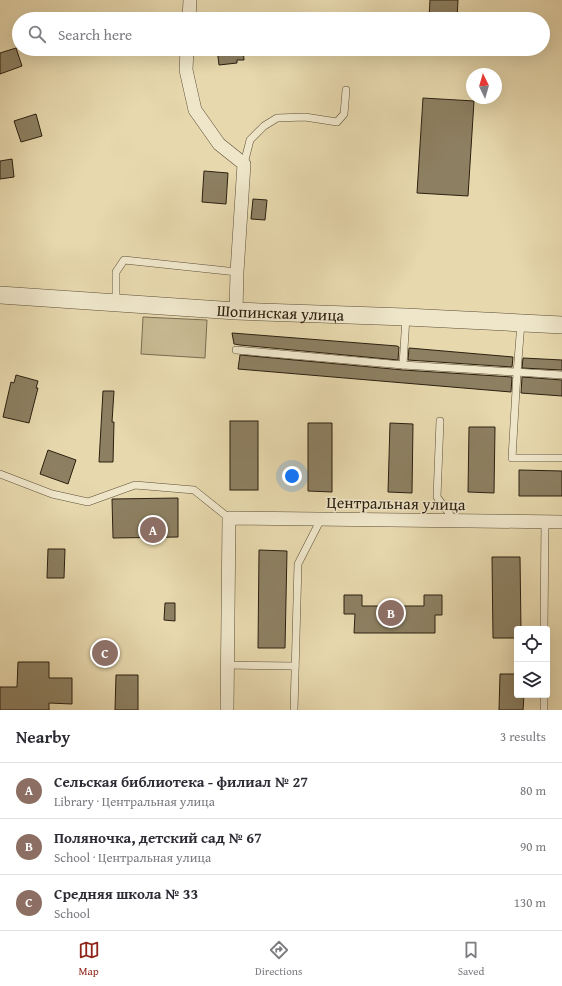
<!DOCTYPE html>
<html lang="en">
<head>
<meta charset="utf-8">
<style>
  :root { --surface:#fff; --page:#f7f7f7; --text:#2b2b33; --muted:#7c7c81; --line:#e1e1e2; --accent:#8f2418 }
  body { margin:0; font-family:"Gentium Book Plus",serif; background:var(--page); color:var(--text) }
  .controls { position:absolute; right:12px; bottom:12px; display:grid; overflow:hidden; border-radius:4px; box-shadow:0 4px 16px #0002 }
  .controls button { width:36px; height:36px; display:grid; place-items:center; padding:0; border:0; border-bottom:1px solid var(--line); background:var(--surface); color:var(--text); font:20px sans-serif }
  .compass { position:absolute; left:466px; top:68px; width:36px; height:36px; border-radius:50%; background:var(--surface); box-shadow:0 4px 16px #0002; rotate:355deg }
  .you { position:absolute; left:292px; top:476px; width:14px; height:14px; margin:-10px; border:3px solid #fff; border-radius:50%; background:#1a73e8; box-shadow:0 0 0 6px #1a73e833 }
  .badge { display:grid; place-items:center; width:26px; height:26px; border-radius:50%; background:var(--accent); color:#fff; font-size:13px; font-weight:700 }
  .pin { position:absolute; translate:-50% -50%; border:2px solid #fff; box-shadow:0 1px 4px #0006 }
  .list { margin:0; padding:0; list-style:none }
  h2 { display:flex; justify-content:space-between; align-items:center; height:52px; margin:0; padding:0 16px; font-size:17px }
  h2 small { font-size:13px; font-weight:400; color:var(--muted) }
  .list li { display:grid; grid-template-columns:26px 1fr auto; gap:12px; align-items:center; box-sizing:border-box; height:56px; padding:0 16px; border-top:1px solid var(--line) }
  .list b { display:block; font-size:15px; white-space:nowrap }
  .list p { margin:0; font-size:13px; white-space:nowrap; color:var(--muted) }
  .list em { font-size:13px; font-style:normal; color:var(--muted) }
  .icon { flex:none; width:22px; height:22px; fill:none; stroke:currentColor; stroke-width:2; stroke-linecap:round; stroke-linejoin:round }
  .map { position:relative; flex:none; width:562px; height:710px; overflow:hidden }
  .search { position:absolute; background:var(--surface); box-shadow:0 4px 16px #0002; left:12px; right:12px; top:12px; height:44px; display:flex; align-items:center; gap:10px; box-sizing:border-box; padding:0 14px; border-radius:22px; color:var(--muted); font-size:15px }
  .sheet { height:220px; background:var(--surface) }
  nav { display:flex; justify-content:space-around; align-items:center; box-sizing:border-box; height:56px; border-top:1px solid var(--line); background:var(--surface); font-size:11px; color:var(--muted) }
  nav a { display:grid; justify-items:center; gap:2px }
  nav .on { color:var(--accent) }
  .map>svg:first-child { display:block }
  .green { fill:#c7b992; stroke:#7a6c51 }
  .building { fill:#8d8062; stroke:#2c2010 }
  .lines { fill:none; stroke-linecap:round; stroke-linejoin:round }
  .service-casing { stroke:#5b4e37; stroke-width:8 }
  .minor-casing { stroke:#5b4e37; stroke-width:14 }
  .tertiary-casing { stroke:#5b4e37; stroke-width:18 }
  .service { stroke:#efe6ca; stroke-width:7 }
  .minor { stroke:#efe6ca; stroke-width:13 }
  .tertiary { stroke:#efe6ca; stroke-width:17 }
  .labels { text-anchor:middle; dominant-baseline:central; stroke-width:3; stroke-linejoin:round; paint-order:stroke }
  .street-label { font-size:16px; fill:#2c2010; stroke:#efe6ca }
</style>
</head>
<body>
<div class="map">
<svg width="562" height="710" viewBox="0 0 562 710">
  <rect width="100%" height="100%" fill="#e7d8ad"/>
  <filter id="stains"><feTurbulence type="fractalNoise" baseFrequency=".005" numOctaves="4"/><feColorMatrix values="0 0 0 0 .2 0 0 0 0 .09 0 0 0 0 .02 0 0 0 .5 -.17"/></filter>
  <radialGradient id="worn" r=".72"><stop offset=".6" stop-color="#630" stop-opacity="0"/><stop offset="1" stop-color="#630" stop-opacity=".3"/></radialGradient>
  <polygon class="green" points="143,317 207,320 205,358 141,354"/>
  <g class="building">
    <polygon points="430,0 458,0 457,19 429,19"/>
    <polygon points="16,48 22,66 0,74 0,53"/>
    <polygon points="217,49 243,49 244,60 237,60 237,63 219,65"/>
    <polygon points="423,98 474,101 468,196 417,193"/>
    <polygon points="36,114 42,136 21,142 14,121"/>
    <polygon points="12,159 14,177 0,179 0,161"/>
    <polygon points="204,171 228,173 226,204 202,202"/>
    <polygon points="253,199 267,200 265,220 251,219"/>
    <polygon points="232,333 397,346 399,347 398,360 240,345 234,344"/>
    <polygon points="409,348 513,357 512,367 408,360"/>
    <polygon points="240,355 403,370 512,377 511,392 238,369"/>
    <polygon points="523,358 562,360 562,370 522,368"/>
    <polygon points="16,375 38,381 36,388 38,388 29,423 3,417 11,382 14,383"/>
    <polygon points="522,377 562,380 562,396 521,393"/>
    <polygon points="103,391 114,391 112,422 114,422 113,462 99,462"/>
    <rect x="230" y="421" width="28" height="69"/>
    <polygon points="308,423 332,423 332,492 308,491"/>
    <polygon points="390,423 413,424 412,493 388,492"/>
    <polygon points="469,427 495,427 494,493 468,492"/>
    <polygon points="48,450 76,460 68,484 40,474"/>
    <polygon points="519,470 562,471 562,496 519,496"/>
    <polygon points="178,498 178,537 113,538 112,499"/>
    <polygon points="48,549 65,549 64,578 47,578"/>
    <polygon points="259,550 287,551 285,648 258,648"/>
    <polygon points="492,557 520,557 521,629 517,629 517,638 493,638"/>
    <polygon points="344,595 362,595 362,606 424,606 424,595 442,595 442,615 435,615 435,633 354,633 355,614 344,614"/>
    <polygon points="165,603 175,603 175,621 164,620"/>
    <polygon points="18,662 49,662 49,678 72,678 72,704 49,703 49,710 0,710 0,687 17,687"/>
    <polygon points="500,674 517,674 517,695 524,695 523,710 499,710"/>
    <polygon points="116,675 138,675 138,710 115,710"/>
  </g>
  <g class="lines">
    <defs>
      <g id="service">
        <polyline points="244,164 250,140 264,126 277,118 305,117 337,122 344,114 346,90"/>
        <polyline points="116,303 116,272 124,260 237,272"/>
        <polyline points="521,323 517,373 512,458 562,458"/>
        <polyline points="236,350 403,365 562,375"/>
        <polyline points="403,365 406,317"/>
        <polyline points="440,421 437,497 454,520"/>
        <polyline points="0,474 52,494 88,502 135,485 194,490 229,518"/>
        <polyline points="544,629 545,521"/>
        <polyline points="227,665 295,666"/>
        <polyline points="294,710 298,564 321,519"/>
        <polyline points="544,710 544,695"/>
      </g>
      <g id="minor">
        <polyline points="189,19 190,0"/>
        <polyline points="187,49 186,70 195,110 219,144 244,164 237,272 236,311"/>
        <polyline points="227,710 229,518 562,522"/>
      </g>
      <g id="tertiary">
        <path id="s1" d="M0 295 236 311 406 317 562 325"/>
      </g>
    </defs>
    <use href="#service" class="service-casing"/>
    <use href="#minor" class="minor-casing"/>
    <use href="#tertiary" class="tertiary-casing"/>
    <use href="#service" class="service"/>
    <use href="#minor" class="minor"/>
    <use href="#tertiary" class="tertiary"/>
  </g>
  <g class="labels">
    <g class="street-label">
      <text stroke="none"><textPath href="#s1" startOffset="281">Шопинская улица</textPath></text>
      <text transform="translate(396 503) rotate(1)">Центральная улица</text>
    </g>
  </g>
  <rect width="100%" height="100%" filter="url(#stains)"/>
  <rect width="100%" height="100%" fill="url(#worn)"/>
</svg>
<div class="controls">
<button><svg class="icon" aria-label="locate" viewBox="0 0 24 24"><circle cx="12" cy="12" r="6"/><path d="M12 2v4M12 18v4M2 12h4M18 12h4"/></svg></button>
<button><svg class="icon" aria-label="layers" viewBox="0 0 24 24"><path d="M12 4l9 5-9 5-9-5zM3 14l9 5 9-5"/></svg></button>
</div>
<svg class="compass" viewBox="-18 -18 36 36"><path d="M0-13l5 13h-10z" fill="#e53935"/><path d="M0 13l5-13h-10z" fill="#7c7c81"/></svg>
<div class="you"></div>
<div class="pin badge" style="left:153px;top:530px;background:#8d6e63">A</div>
<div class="pin badge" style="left:391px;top:613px;background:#8d6e63">B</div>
<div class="pin badge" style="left:105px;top:653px;background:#8d6e63">C</div>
<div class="search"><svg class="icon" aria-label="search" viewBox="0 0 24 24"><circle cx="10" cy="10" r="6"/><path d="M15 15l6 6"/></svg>Search here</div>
</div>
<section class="sheet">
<h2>Nearby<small>3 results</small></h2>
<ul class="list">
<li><span class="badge" style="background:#8d6e63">A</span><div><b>Сельская библиотека - филиал № 27</b><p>Library · Центральная улица</p></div><em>80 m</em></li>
<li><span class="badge" style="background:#8d6e63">B</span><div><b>Поляночка, детский сад № 67</b><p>School · Центральная улица</p></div><em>90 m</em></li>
<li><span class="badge" style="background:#8d6e63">C</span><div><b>Средняя школа № 33</b><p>School</p></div><em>130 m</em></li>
</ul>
</section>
<nav>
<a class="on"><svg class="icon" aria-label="map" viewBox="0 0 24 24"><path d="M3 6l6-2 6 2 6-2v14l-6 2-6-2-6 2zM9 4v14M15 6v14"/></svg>Map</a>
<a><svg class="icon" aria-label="directions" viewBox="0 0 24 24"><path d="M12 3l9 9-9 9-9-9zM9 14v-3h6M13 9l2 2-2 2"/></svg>Directions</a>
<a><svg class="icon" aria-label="saved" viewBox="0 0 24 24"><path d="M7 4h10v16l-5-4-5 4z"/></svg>Saved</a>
</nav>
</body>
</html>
